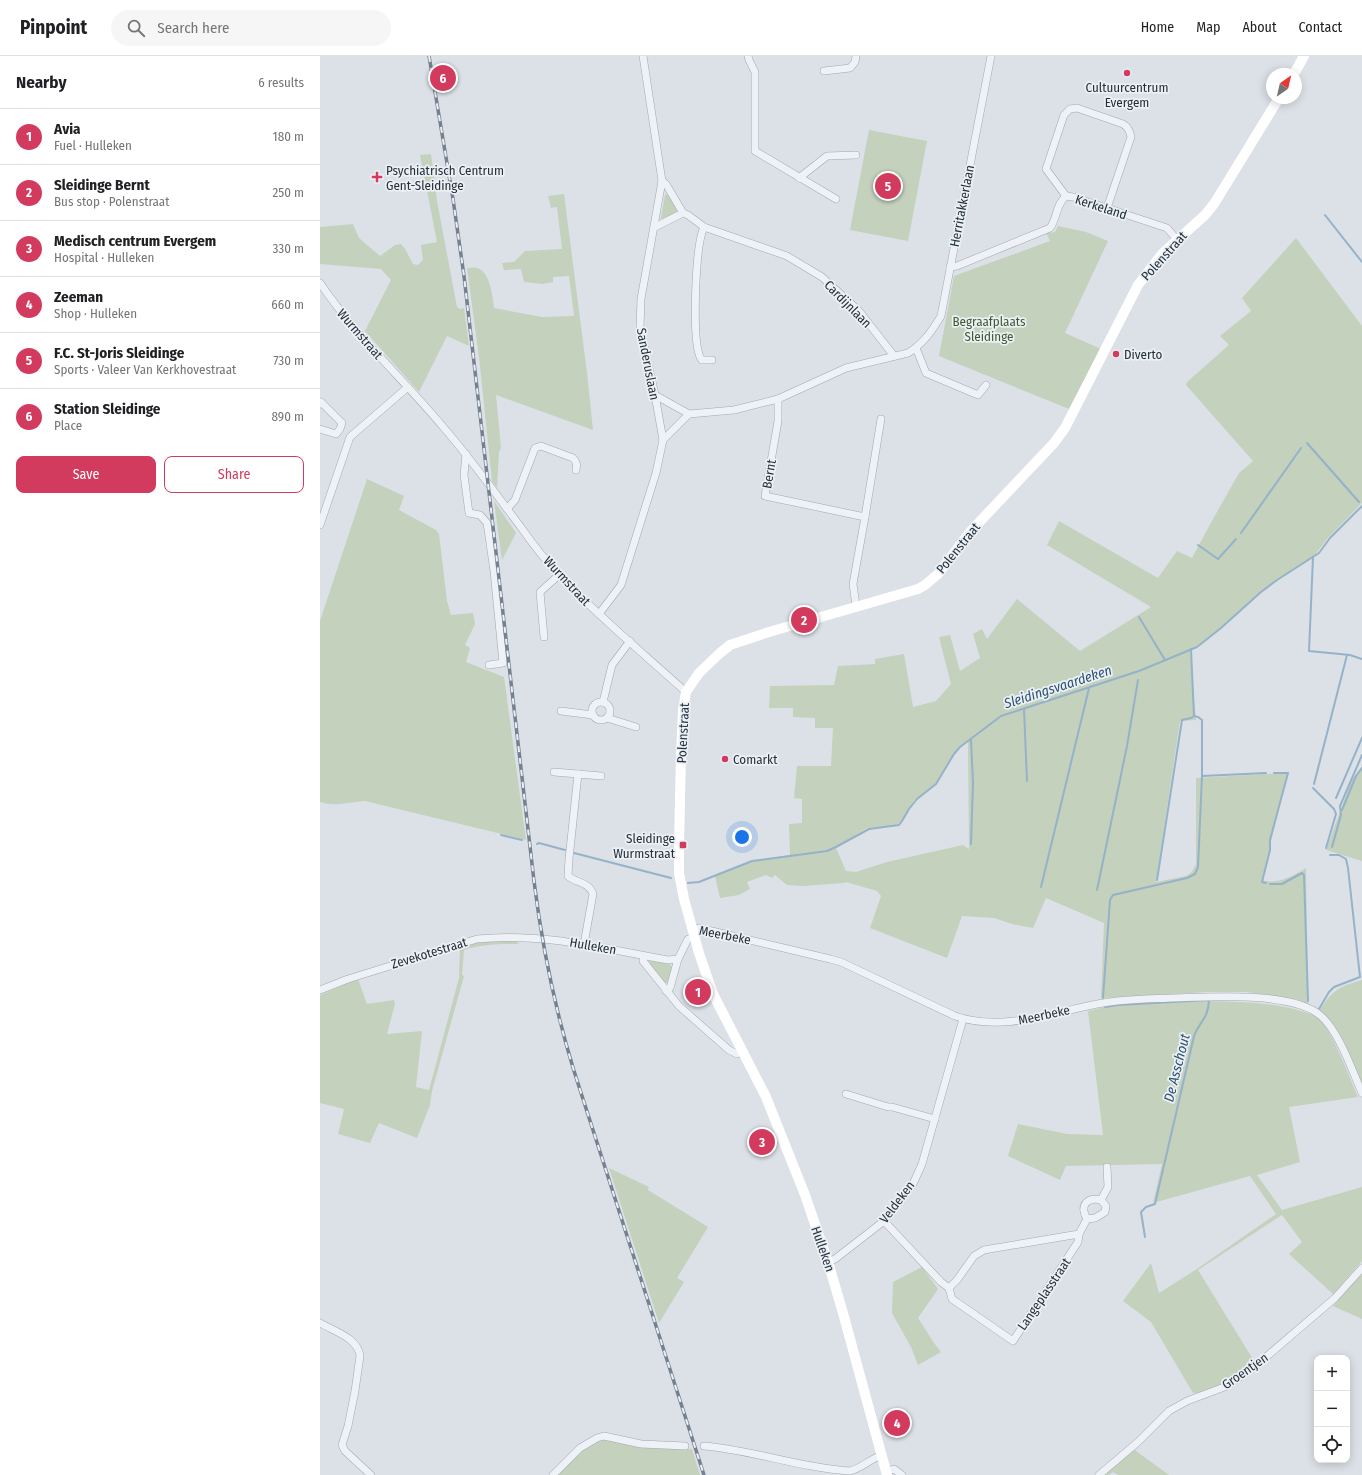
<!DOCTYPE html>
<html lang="en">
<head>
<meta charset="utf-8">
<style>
  :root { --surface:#fff; --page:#f6f6f6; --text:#202124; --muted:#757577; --line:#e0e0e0; --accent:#d23b5d }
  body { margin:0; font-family:"Fira Sans Condensed",sans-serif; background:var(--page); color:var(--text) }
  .controls { position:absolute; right:12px; bottom:12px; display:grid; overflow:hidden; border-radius:8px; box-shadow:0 2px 10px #0003 }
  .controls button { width:36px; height:36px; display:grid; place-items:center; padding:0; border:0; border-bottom:1px solid var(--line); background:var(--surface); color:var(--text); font:20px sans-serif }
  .compass { position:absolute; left:946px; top:12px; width:36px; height:36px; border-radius:50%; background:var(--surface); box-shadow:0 2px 10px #0003; rotate:34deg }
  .you { position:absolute; left:422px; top:781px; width:14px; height:14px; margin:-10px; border:3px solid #fff; border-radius:50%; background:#1a73e8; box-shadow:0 0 0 6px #1a73e833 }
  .badge { display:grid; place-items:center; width:26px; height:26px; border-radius:50%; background:var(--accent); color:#fff; font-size:13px; font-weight:700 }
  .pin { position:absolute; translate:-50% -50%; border:2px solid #fff; box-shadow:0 1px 4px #0006 }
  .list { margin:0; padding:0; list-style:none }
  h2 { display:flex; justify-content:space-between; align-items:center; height:52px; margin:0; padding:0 16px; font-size:17px }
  h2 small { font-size:13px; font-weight:400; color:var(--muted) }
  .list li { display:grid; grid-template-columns:26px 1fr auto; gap:12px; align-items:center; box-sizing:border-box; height:56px; padding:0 16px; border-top:1px solid var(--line) }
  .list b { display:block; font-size:15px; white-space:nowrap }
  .list p { margin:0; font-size:13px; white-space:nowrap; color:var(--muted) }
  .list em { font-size:13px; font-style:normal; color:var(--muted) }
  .actions { display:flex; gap:8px; padding:12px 16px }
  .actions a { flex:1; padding:9px 0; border:1px solid var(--accent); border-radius:8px; text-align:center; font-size:14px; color:var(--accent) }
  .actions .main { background:var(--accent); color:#fff }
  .icon { flex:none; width:22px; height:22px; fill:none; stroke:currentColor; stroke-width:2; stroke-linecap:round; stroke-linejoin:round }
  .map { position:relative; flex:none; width:1042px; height:1419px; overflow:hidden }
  header { display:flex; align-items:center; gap:24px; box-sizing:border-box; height:56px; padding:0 20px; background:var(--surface); border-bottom:1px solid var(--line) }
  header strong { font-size:19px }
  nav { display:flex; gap:22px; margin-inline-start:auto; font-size:14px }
  .search { width:280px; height:36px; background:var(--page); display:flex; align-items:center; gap:10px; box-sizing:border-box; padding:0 14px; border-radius:22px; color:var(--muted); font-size:15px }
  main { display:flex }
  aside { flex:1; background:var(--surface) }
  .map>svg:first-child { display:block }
  .green { fill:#c3d1bd; fill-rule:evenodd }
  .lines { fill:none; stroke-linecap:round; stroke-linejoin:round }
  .stream { stroke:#95b2c8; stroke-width:2 }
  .minor-casing { stroke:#a1a8b1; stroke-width:8 }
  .minor { stroke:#eef1f5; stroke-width:7 }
  .secondary { stroke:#fff; stroke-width:10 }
  .rail-casing { stroke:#758191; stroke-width:3.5 }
  .rail { stroke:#ebf0f4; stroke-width:2; stroke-dasharray:6; stroke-linecap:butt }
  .poi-dot { fill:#d23b5d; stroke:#ebf0f4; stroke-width:1.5 }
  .labels { text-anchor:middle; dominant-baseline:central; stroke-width:3.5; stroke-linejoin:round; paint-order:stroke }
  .poi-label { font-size:13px; fill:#25303d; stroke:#ebf0f4; text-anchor:start }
  .street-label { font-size:13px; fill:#25303d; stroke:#ebf0f4 }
  .park-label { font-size:13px; fill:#3d5932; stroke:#ebf0f4 }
  .water-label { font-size:14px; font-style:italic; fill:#2e5272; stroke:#ebf0f4 }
</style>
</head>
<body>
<header>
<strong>Pinpoint</strong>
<div class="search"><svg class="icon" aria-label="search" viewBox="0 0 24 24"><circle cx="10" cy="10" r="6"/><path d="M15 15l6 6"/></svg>Search here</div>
<nav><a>Home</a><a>Map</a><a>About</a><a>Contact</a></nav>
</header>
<main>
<aside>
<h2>Nearby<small>6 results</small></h2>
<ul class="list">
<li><span class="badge">1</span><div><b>Avia</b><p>Fuel · Hulleken</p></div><em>180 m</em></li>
<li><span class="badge">2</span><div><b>Sleidinge Bernt</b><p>Bus stop · Polenstraat</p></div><em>250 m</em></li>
<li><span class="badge">3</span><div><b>Medisch centrum Evergem</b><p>Hospital · Hulleken</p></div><em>330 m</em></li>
<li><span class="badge">4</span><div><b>Zeeman</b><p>Shop · Hulleken</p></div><em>660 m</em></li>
<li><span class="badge">5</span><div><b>F.C. St-Joris Sleidinge</b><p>Sports · Valeer Van Kerkhovestraat</p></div><em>730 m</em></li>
<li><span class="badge">6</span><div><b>Station Sleidinge</b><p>Place</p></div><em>890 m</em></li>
</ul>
<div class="actions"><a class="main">Save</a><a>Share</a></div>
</aside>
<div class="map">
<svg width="1042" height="1419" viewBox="0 0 1042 1419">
  <rect width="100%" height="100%" fill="#dce1e7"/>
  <g class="green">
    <polygon points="549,74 607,85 588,185 530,174"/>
    <polygon points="111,98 117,145 137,251 140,253 144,252 149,290 127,280 99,336 45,275 71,224 61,213 0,208 0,171 33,168 39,182 60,200 75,189 81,188 85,193 93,208 98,209 103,204 101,189 117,186 100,99"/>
    <path d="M244 138 267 317 273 374 176 339 181 392 179 396 177 432 172 425 159 301 147 212C150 212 154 211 157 212 170 215 173 242 174 252L222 261 254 260 249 220 233 221V226L223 228 204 226 201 213 184 214 182 207 194 206 205 195 242 193 237 151 231 152 228 140Z"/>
    <polygon points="347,138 358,155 343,164 341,162 345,139"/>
    <polygon points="738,170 766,176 788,185 745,277 781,293 749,353 619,300 634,220 730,185 726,177 735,176"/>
    <path d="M976 182 1042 270V447L1007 483 995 499 949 530 883 586 870 594 876 664 860 665 836 826 866 820C872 817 873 814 876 808V722L967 717 942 824C958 829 973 820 986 812L988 948 964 942 927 936H888L781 942 784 867 726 842 713 872 692 868 674 862 642 860 627 902 550 872 561 840 557 835 526 826 524 827 483 830 467 829 455 819 452 822 446 819 427 826 430 833 419 839 400 842 395 820 432 805 470 799 469 768 482 767V743L474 742 477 710H511L513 672H495V662L473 661V652H449L450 630 514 629 518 610 555 608V603L584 598 593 651 616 645 631 628 619 581 630 579 640 615 660 602 653 578 662 573 667 583 697 543 760 595 831 551 727 489 739 465 838 522 857 495 872 502 893 463 919 417 933 405 866 329 867 326 909 289 900 280 931 255 922 242ZM648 684 649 793 643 789 567 806 536 816 526 815 516 792 547 772 572 770 580 767 595 743 596 745 614 730 637 694Z"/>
    <path d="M47 423 84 440 79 454 116 474 119 478 127 545 131 559 153 557 155 568 145 589 150 592 146 606 184 621 206 784 45 745C31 746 14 751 0 746V565Z"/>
    <polygon points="174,445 196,477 182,504"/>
    <polygon points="1042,710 1042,805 1006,794 1031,725"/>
    <path d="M161 884 196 885 199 888C179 888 162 888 144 894L142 919 144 920 112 1035 110 1049 97 1082 59 1067 50 1087 18 1078 24 1053 0 1047V939L38 923 47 948 74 944 75 948 67 978 102 975 96 1031 109 1034 139 922 140 890Z"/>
    <path d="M330 904C338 905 348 904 353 912L348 926 344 927 329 908Z"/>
    <path d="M1042 924V1028C1032 1005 1021 968 999 955 1013 934 1018 931 1042 924Z"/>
    <path d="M887 945C918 946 948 946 978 954 984 956 992 958 998 962 1012 973 1030 1023 1038 1041L969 1051 980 1106 937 1119 962 1154 1042 1131V1205L1013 1238 969 1198 982 1186 962 1159 878 1214 934 1305C916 1319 898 1337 873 1337L831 1266 803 1245 831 1207 839 1237 877 1213 956 1158 930 1120 833 1147 842 1108 746 1110 740 1124 688 1100 698 1068 747 1078 783 1079 768 955 793 949Z"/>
    <polygon points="289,1112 329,1131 328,1134 388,1171 357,1222 364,1226 339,1267"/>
    <polygon points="602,1211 618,1233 598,1262 614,1287 621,1296 598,1309 591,1291 572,1257 573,1226"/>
    <polygon points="1042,1217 1042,1263 1013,1250"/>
    <polygon points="281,1382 344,1392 372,1393 380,1419 236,1419 270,1388"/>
    <polygon points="814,1393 816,1395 849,1419 798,1419 793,1416 789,1419 781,1419"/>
  </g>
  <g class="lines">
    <g class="stream">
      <polyline points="1005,159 1042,206"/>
      <polyline points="987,387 1039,446"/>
      <polyline points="921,477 981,392"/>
      <polyline points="878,489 898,503 916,483"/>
      <polyline points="993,501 989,595 1030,599 1042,603"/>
      <polyline points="819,561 845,604"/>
      <polyline points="704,653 707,725"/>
      <polyline points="882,720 946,717"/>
      <polyline points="994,728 1027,599"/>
      <polyline points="993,732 1014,753 1016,758 1006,792"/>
      <polyline points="1016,742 1042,682"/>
      <polyline points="1022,754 1036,720 1042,712"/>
      <polyline points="181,779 202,784"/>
      <polyline points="217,788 219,787 245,794"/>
      <polyline points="651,788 653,727 651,684"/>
      <polyline points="1012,791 1021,759 1020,750 1042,699"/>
      <polyline points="254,797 351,822"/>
      <polyline points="837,824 862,664 871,662 874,660"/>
      <polyline points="368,827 379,826 432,805 507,795 516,791 549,773 579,769 582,765 589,753 597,743 616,728 634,698 640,691 681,660 819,615 877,591 901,572 941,536 957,524 999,497 1010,482 1042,450"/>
      <polyline points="946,827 942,826 950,794 950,784 968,717 954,717"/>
      <polyline points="950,828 962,828 982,817 984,819 988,945"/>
      <polyline points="721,831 769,632"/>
      <polyline points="777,834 807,690 818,624"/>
      <polyline points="783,942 790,844 793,839 867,822 875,818 878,811 882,720 882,664 878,661 874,660 871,593"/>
      <path d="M785 951 798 949 889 944C888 964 880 964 874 980L835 1148 826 1151 821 1156 825 1181"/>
      <polyline points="999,953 1009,936 1014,931 1040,921 1028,812 1026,803 1019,799 1010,799"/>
    </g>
    <defs>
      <g id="minor">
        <polyline points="428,0 429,4 435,16 435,95 516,143"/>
        <polyline points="504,15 530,12 535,6 536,0"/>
        <polyline points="479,122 507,100 536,99"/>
        <polyline points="342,125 346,128 363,157 368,159 384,171 467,200 502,221 539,255 574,300"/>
        <path d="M746 140 726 113 744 59 750 53 757 52 803 68C808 71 810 75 811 81L787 152"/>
        <polyline points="335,171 363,157"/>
        <path d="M384 171C375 190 372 282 380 301L382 304H392"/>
        <path d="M630 211 637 210 730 172C737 163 736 148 746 140L753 141 847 172 857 184"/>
        <path d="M0 227C36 280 83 323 124 372 151 403 175 437 200 470 212 487 225 504 240 520 279 561 324 598 366 636"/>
        <polyline points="596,292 606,317 658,339 666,329"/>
        <polyline points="335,339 369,358"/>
        <polyline points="458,343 458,365 445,440 545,461 533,528 536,550"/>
        <polyline points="0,348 1,346 22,367 20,373 16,378 0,373"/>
        <path d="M343 384 369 358 414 354 458 343 526 312 588 297C603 288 612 275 621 260L671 0"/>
        <polyline points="146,398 144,419 149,457 160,459 167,467 174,515 183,607 169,609"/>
        <path d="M187 453 195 444 215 392 221 390 253 402C257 406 257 409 256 414"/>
        <polyline points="545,461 561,363"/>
        <polyline points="0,469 30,381 88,331"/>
        <polyline points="279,558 301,529 336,417 343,384 335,339 320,271 321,243 342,125 323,0"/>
        <polyline points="224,581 220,536 239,519"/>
        <circle cx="281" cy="655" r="9"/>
        <polyline points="283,646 292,609 310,585"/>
        <polyline points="241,655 273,659"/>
        <polyline points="287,662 316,671"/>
        <polyline points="234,716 258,718"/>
        <path d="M372 873 379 872 510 903 521 906 635 960C684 977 735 955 783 947 806 943 830 943 853 942 889 941 973 935 1001 960 1019 976 1032 1014 1042 1037"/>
        <path d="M264 888 273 838C269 826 256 827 248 820L249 803 258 718 281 720"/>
        <polyline points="324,900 323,905 359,950 409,994 417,998 422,995"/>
        <path d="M0 934 28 923 157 883C222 876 285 893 348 904L358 903 368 883 375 881"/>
        <polyline points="346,935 350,932 358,903"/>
        <polyline points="526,1038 568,1051 572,1051 615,1063"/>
        <path d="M767 1163C759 1149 767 1141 781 1144"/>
        <polyline points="564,1165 621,1226 629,1232 632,1243 693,1285 758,1186 759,1178 767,1163 775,1162 785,1156 786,1150 781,1144 788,1131 787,1111"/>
        <polyline points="508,1206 515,1203 564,1165 593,1128 602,1108 643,963"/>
        <polyline points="629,1232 637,1224 654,1200 664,1194 759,1178"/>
        <path d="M0 1267C14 1275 38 1282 40 1300L35 1335 28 1370 22 1389 25 1395 51 1419"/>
        <path d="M384 1390C433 1394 480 1412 530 1415 542 1412 550 1403 562 1399"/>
        <polyline points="567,1415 574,1413 582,1419"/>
        <polyline points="233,1419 260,1392 277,1382 284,1380 321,1388 365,1390"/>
        <polyline points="779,1419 818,1386 849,1355 867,1345 907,1330 939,1307 1015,1242 1042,1212"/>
      </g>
    </defs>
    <use href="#minor" class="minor-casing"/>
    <use href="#minor" class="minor"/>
    <g class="secondary">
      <polyline points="974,18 984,0"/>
      <polyline points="567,1419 523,1257 508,1206 485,1139 446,1041 393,938 379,897 364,843 359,817 359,789 361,698 363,654 366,636 379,617 400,597 410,589 449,576 598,533 605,529 618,518 650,476 734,387 745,372 818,229 842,198 885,159 894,148 959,42"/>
    </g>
    <defs>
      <path id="rail" d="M109 0 133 143 144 220 214 825C222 890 235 953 254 1015L384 1419"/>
    </defs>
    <use href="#rail" class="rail-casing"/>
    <use href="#rail" class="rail"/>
  </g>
  <g class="poi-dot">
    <circle cx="807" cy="17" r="4"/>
    <path d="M55 115h4v4h4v4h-4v4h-4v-4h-4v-4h4z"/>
    <circle cx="796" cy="298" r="4"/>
    <circle cx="405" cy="703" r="4"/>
    <rect x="359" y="785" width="8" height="8" rx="2"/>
  </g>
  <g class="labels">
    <g class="poi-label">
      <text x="807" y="31" text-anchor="middle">Cultuurcentrum<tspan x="807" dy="15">Evergem</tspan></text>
      <text x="66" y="114">Psychiatrisch Centrum<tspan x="66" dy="15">Gent-Sleidinge</tspan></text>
      <text x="804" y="298">Diverto</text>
      <text x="413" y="703">Comarkt</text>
      <text x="355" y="782" text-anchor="end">Sleidinge<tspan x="355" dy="15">Wurmstraat</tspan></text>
    </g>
    <g class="street-label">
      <text transform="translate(642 150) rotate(-79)">Herritakkerlaan</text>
      <text transform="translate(781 151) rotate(18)">Kerkeland</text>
      <text transform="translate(844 200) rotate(-48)">Polenstraat</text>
      <text transform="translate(528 248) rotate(45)">Cardijnlaan</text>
      <text transform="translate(40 278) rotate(49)">Wurmstraat</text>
      <text transform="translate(328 308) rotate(79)">Sanderuslaan</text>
      <text transform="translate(449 418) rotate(-80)">Bernt</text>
      <text transform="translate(638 492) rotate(-51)">Polenstraat</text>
      <text transform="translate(247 525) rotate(47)">Wurmstraat</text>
      <text transform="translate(363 677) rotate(-87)">Polenstraat</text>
      <text transform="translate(405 879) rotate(11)">Meerbeke</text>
      <text transform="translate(273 890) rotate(10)">Hulleken</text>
      <text transform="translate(109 897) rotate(-17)">Zevekotestraat</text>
      <text transform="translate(724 959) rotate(-12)">Meerbeke</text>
      <text transform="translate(577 1146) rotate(-53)">Veldeken</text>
      <text transform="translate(503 1193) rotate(71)">Hulleken</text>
      <text transform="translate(724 1238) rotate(-56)">Langeplasstraat</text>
      <text transform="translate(925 1315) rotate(-35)">Groentjen</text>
    </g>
    <g class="park-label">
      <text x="669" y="265">Begraafplaats<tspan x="669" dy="15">Sleidinge</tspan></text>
    </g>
    <g class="water-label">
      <text transform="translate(738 631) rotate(-18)">Sleidingsvaardeken</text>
      <text transform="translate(857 1012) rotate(-76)">De Asschout</text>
    </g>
  </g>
</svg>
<div class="controls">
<button>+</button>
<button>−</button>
<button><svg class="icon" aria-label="locate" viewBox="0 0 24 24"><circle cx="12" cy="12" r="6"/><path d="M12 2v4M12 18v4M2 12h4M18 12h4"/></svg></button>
</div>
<svg class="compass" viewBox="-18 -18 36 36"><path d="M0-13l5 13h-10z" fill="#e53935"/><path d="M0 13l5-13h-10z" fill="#757577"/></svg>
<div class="you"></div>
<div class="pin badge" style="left:378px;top:936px">1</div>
<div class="pin badge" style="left:484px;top:564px">2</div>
<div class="pin badge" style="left:442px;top:1086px">3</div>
<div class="pin badge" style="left:577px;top:1367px">4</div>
<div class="pin badge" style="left:568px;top:130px">5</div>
<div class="pin badge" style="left:123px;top:22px">6</div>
</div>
</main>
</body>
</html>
